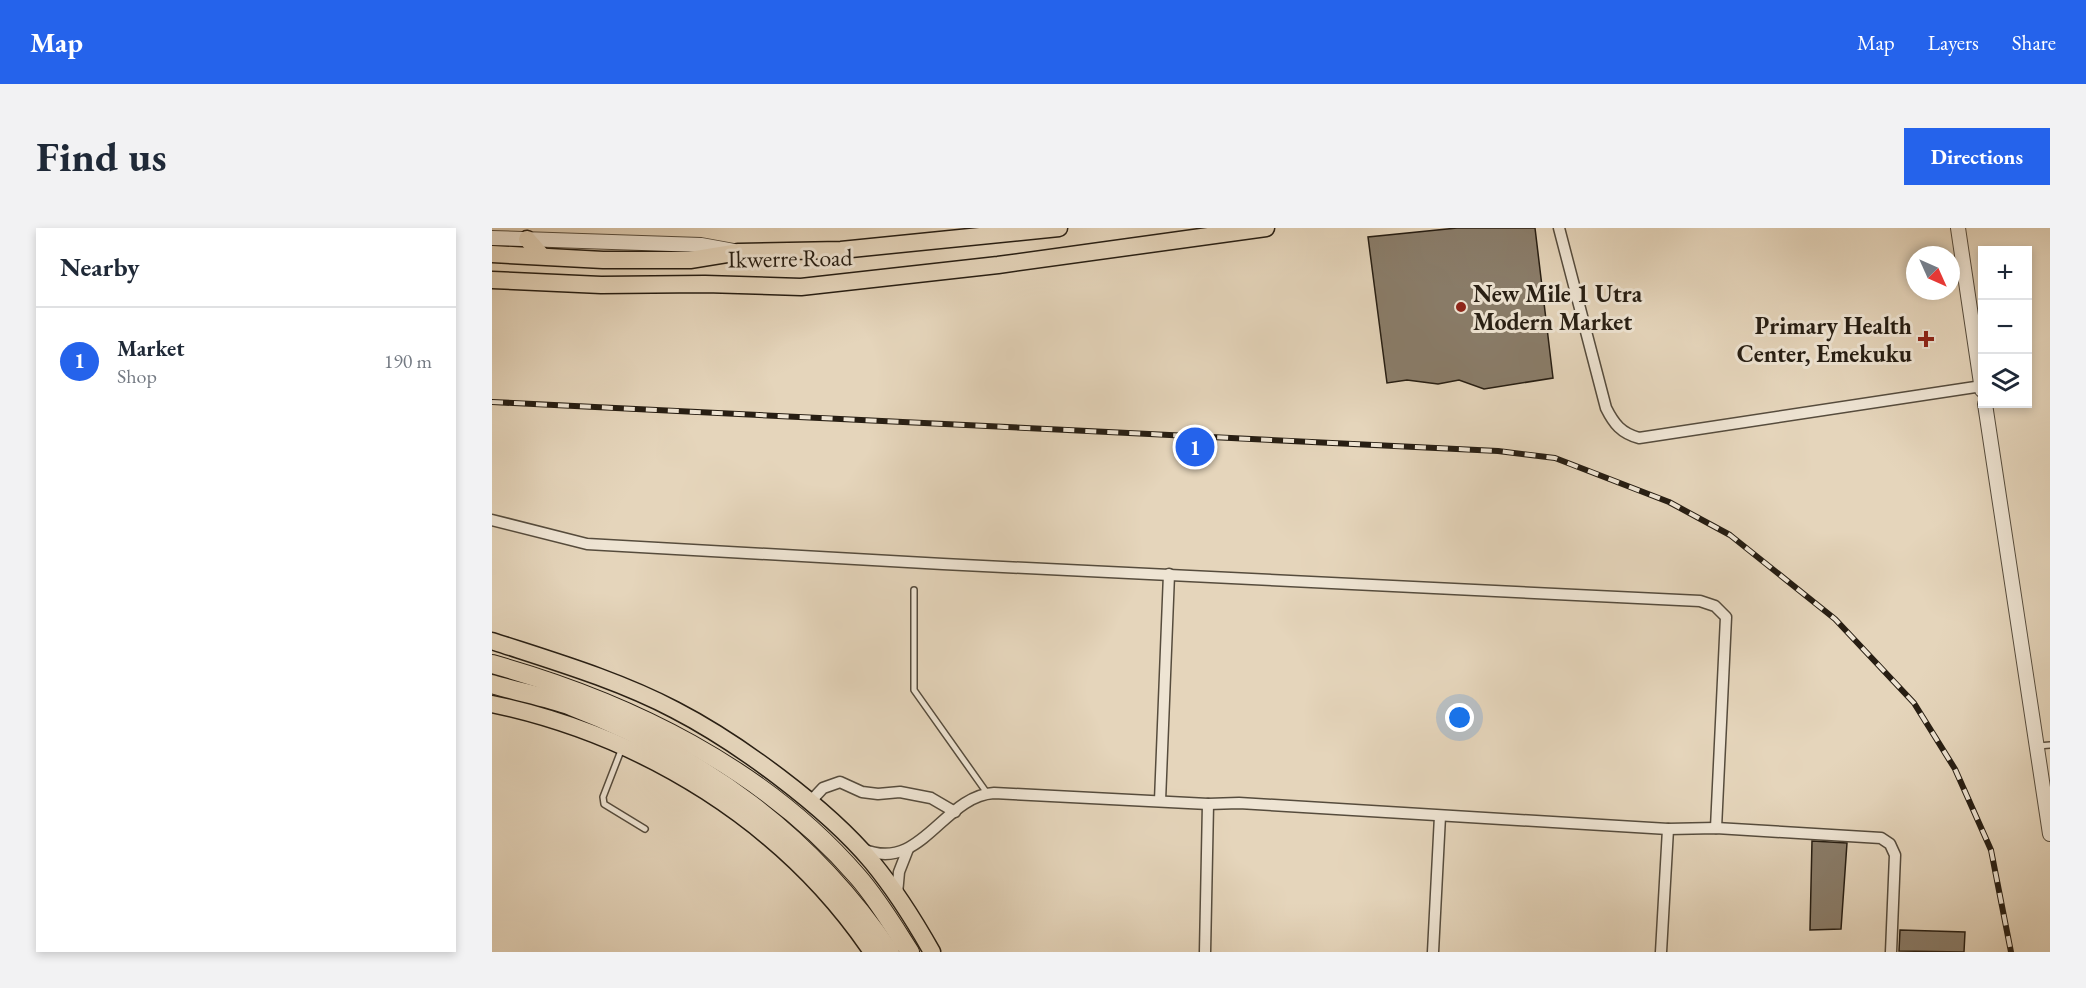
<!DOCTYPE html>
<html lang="en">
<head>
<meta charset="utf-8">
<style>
  :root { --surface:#fff; --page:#f2f2f3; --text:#1f2937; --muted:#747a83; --line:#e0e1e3; --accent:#2563eb }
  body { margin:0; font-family:"EB Garamond",serif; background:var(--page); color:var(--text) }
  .controls { position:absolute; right:18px; top:18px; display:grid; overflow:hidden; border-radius:0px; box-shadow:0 3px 9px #0003 }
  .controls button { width:54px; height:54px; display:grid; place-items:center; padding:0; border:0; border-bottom:2px solid var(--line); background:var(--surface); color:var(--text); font:30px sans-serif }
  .compass { position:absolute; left:1414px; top:18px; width:54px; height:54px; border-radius:50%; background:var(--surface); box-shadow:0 3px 9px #0003; rotate:135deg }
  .you { position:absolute; left:968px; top:490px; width:21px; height:21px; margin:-15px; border:4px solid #fff; border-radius:50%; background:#1a73e8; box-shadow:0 0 0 9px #1a73e833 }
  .badge { display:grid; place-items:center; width:39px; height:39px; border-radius:50%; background:var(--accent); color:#fff; font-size:20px; font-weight:700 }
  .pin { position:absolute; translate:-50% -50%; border:3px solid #fff; box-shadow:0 2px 6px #0006 }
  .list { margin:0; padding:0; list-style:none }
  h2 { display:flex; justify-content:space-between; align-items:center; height:78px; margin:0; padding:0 24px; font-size:26px }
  h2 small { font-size:20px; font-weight:400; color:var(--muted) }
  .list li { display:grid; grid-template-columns:39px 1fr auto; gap:18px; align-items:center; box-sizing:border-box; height:108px; padding:0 24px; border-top:2px solid var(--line) }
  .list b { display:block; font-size:22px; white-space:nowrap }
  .list p { margin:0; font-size:20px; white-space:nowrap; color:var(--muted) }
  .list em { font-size:20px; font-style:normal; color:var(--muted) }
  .icon { flex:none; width:33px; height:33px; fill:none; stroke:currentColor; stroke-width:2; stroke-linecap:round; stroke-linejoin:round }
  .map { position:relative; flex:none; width:1558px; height:724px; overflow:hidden; border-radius:0px }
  header { display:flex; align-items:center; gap:36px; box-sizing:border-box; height:84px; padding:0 30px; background:var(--accent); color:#fff }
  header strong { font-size:28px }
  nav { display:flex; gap:33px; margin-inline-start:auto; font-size:21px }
  .intro { display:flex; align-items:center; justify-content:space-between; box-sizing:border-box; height:144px; padding:0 36px }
  h1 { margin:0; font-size:42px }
  .button { padding:15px 27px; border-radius:0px; background:var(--accent); color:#fff; font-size:21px; font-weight:700 }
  main { display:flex; gap:36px; padding:0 36px }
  aside { flex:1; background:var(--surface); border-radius:0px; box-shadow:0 3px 9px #0003 }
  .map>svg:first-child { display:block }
  .building { fill:#8a7d6a; stroke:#271e13; stroke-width:1.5 }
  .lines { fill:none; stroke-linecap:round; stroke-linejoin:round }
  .service-casing { stroke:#564c3d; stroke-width:8 }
  .minor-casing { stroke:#564c3d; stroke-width:13 }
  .tertiary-casing { stroke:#564c3d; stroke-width:16 }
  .primary-casing { stroke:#271e13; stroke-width:19 }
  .trunk-casing { stroke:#271e13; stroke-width:20 }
  .service { stroke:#eee4d3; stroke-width:5 }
  .minor { stroke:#eee4d3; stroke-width:10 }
  .tertiary { stroke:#eee4d3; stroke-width:14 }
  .primary { stroke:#e5d5bb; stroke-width:16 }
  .trunk { stroke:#e5d5bb; stroke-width:18 }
  .rail-casing { stroke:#271e13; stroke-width:6 }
  .rail { stroke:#eee4d3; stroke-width:4; stroke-dasharray:11; stroke-linecap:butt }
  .poi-dot { fill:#8f2418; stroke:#eee4d3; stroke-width:2 }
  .labels { text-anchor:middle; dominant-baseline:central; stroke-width:6; stroke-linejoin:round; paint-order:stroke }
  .street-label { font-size:24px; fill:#271e13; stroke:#eee4d3 }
  .poi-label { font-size:24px; font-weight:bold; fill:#271e13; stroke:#eee4d3; text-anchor:start }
</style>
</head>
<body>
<header>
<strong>Map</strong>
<nav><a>Map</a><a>Layers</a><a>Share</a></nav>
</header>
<div class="intro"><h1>Find us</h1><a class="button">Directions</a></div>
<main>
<aside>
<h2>Nearby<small></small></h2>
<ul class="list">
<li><span class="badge">1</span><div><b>Market</b><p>Shop</p></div><em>190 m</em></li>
</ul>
</aside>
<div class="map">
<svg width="1558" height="724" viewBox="0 0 1558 724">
  <rect width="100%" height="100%" fill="#e5d5bb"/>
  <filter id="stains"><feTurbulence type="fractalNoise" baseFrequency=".00333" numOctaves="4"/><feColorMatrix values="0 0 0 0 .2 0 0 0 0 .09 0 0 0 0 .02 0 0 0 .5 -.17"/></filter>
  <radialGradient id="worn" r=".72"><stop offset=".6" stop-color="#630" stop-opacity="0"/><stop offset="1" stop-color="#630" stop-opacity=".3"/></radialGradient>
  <g class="building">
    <polygon points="965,0 1043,0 1061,150 992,161 967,152 946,156 915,152 895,155 876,9"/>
    <polygon points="1320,613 1355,615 1349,701 1318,702"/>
    <polygon points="1408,702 1473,704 1472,724 1407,723"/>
  </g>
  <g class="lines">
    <defs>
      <g id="service">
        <polyline points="422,362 422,462 495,565"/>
        <polyline points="1546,518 1558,517"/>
        <polyline points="130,520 111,569 112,576 153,601"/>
      </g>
      <g id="minor">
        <path d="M1067 0 1114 180C1122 196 1129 205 1147 210L1490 158"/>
        <polyline points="0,292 95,316 451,336 1208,373 1223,378 1234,389 1224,600"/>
        <polyline points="668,573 677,346"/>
        <polyline points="317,575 331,560 348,554 370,564 386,566 408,564 439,570 463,584"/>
        <path d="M371 621C429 646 451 568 502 565L716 576 747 575 1176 601 1224 600 1389 610 1398 616 1403 627 1399 724"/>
        <polyline points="405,666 407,644 416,621"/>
        <polyline points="713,724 716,576"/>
        <polyline points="941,724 948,588"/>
        <polyline points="1169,724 1176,601"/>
      </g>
      <g id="tertiary">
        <polyline points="1466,0 1490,162"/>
        <polyline points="0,10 209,17 242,23"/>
        <polyline points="1493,176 1558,606"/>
      </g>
      <g id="primary">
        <polyline points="35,11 50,28"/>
        <polyline points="0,26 111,32 198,32 247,24 349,22 567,0"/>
        <polyline points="0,52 109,57 213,56 309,59 506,37 774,0"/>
        <path d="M0 413C61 433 126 452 183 482 245 514 334 579 380 634 403 662 422 692 440 724"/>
        <path d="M0 476C152 508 293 595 380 724"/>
      </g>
      <g id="trunk">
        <path d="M0 436C136 474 272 540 366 649 386 672 402 699 418 724"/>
        <path d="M0 456C26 464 54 469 79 478 213 530 317 605 398 724"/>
      </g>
    </defs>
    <use href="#service" class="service-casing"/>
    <use href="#minor" class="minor-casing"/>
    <use href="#tertiary" class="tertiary-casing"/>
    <use href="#primary" class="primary-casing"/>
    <use href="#trunk" class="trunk-casing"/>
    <use href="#service" class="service"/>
    <use href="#minor" class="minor"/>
    <use href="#tertiary" class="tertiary"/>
    <use href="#primary" class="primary"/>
    <use href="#trunk" class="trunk"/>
    <defs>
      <polyline id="rail" points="0,174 1006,223 1063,230 1177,274 1238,307 1343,391 1422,475 1463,541 1499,622 1519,724"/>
    </defs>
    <use href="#rail" class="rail-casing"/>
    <use href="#rail" class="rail"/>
  </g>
  <g class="poi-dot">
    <circle cx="969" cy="79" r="6"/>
    <path d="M1431 102h6v6h6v6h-6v6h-6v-6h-6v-6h6z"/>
  </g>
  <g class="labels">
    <g class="street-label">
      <text transform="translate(298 30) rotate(-1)">Ikwerre Road</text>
    </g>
    <g class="poi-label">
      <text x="981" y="65">New Mile 1 Utra<tspan x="981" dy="28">Modern Market</tspan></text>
      <text x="1420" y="97" text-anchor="end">Primary Health<tspan x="1420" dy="28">Center, Emekuku</tspan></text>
    </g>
  </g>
  <rect width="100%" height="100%" filter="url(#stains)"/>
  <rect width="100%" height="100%" fill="url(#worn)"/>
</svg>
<div class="controls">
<button>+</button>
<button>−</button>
<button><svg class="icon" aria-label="layers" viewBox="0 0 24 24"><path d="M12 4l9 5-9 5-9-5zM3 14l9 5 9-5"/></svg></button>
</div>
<svg class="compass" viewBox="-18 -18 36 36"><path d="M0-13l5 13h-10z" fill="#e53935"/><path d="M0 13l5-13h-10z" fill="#747a83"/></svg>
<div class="you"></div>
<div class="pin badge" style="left:703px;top:219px">1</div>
</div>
</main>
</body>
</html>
